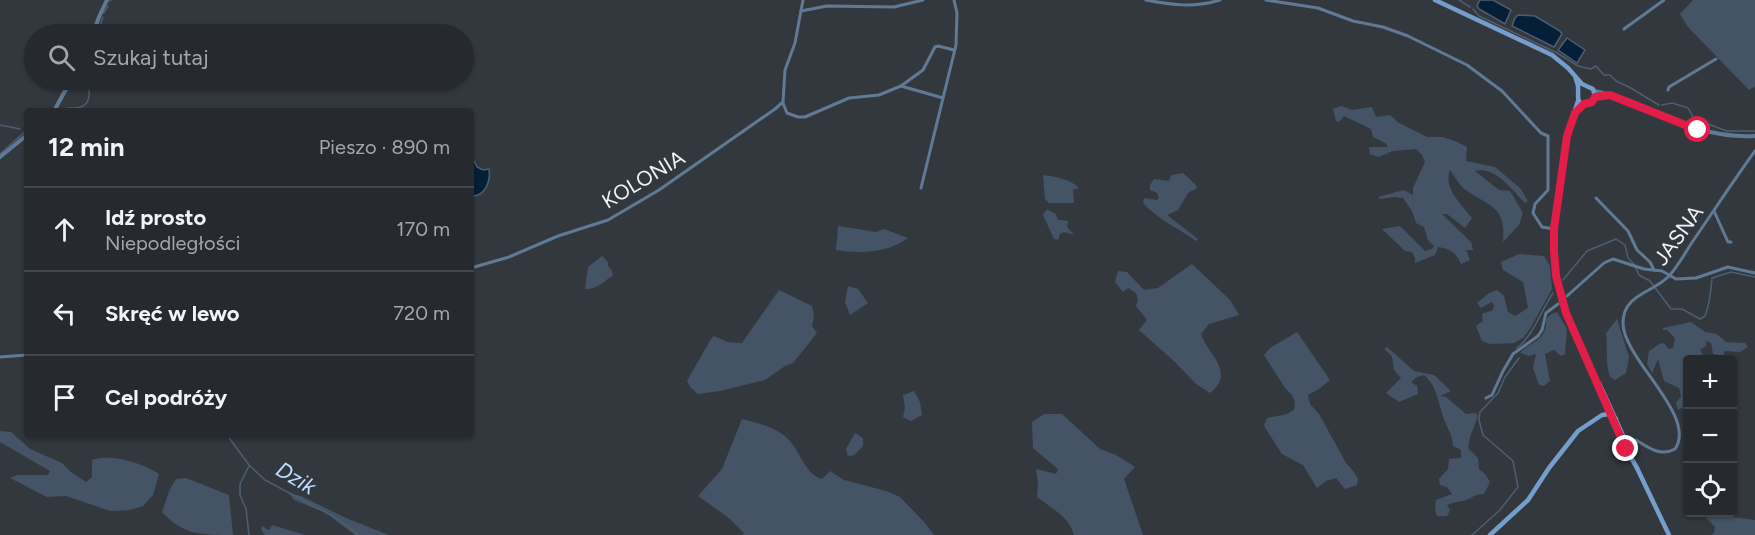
<!DOCTYPE html>
<html lang="pl">
<head>
<meta charset="utf-8">
<style>
  :root { --surface:#262a2f; --page:#32363b; --text:#f1f3f6; --muted:#a4a7aa; --line:#42464b }
  body { margin:0; font-family:Figtree,sans-serif; background:var(--page); color:var(--text) }
  .controls { position:absolute; right:18px; bottom:18px; display:grid; overflow:hidden; border-radius:6px; box-shadow:0 2px 4px #0004 }
  .controls button { width:54px; height:54px; display:grid; place-items:center; padding:0; border:0; border-bottom:2px solid var(--line); background:var(--surface); color:var(--text); font:30px sans-serif }
  .stop { position:absolute; width:18px; height:18px; margin:-14px; border:4px solid #e11d48; border-radius:50%; background:#fff }
  .stop.end { background:#e11d48; border-color:#fff; box-shadow:0 2px 6px #0008 }
  .list { margin:0; padding:0; list-style:none }
  h2 { display:flex; justify-content:space-between; align-items:center; height:78px; margin:0; padding:0 24px; font-size:26px }
  h2 small { font-size:20px; font-weight:400; color:var(--muted) }
  .list li { display:grid; grid-template-columns:39px 1fr auto; gap:18px; align-items:center; box-sizing:border-box; height:84px; padding:0 24px; border-top:2px solid var(--line) }
  .list b { display:block; font-size:22px; white-space:nowrap }
  .list p { margin:0; font-size:20px; white-space:nowrap; color:var(--muted) }
  .list em { font-size:20px; font-style:normal; color:var(--muted) }
  .icon { flex:none; width:33px; height:33px; fill:none; stroke:currentColor; stroke-width:2; stroke-linecap:round; stroke-linejoin:round }
  .map { position:relative; flex:none; width:1755px; height:535px; overflow:hidden }
  .search { position:absolute; background:var(--surface); box-shadow:0 2px 4px #0004; left:24px; top:24px; width:450px; height:66px; display:flex; align-items:center; gap:15px; box-sizing:border-box; padding:0 21px; border-radius:33px; color:var(--muted); font-size:22px }
  .panel { position:absolute; background:var(--surface); box-shadow:0 2px 4px #0004; left:24px; top:108px; width:450px; height:330px; border-radius:6px }
  .map>svg:first-child { display:block }
  .green { fill:#445466 }
  .water { fill:#061f39; stroke:#4c5f72; stroke-width:1.5 }
  .lines { fill:none; stroke-linecap:round; stroke-linejoin:round }
  .stream { stroke:#4c5f72; stroke-width:1.5 }
  .minor { stroke:#607a96; stroke-width:3 }
  .tertiary { stroke:#607a96; stroke-width:4 }
  .secondary { stroke:#769ecc; stroke-width:4.5 }
  .route { stroke:#e11d48; stroke-width:8 }
  .labels { text-anchor:middle; dominant-baseline:central; stroke-width:6; stroke-linejoin:round; paint-order:stroke }
  .street-label { font-size:21px; fill:#eff3f7; stroke:#33383f }
  .water-label { font-size:22px; font-style:italic; fill:#c1ddfd; stroke:#33383f }
</style>
</head>
<body>
<div class="map">
<svg width="1755" height="535" viewBox="0 0 1755 535">
  <rect width="100%" height="100%" fill="#33383f"/>
  <g class="green">
    <polygon points="1693,0 1755,0 1755,86 1749,90 1688,27 1680,14"/>
    <path d="M1341 106 1352 110 1372 107 1376 117 1390 115 1399 123 1427 137H1443L1457 142 1467 147 1466 161 1495 167 1520 188 1528 201 1525 203C1512 190 1496 166 1475 171L1499 190 1510 191 1523 213 1519 225 1503 242C1507 202 1485 207 1461 186 1457 181 1454 175 1450 170 1443 188 1461 204 1472 218L1465 228 1447 214H1442L1471 242 1473 250H1466L1470 260 1461 264C1456 253 1451 249 1438 247L1435 255 1415 263V258L1412 252 1405 251 1382 229 1400 226 1425 251 1432 249 1434 246 1428 240 1424 227 1416 223 1412 211 1403 198 1395 197 1380 199 1378 197 1404 190 1413 195V188L1425 162 1422 155 1416 149 1393 151 1378 157 1370 154 1369 147H1387V144L1373 137 1371 129 1344 116 1339 122 1336 121 1333 109Z"/>
    <path d="M1183 173 1195 184 1197 188 1188 193 1178 210 1167 215 1198 239 1196 241C1178 228 1157 219 1143 203L1144 198 1157 200 1159 197 1157 193 1150 190V185L1154 179 1169 181 1171 175Z"/>
    <path d="M1043 175C1055 177 1071 179 1079 188L1073 190 1074 203H1049L1045 199Z"/>
    <polygon points="1047,209 1056,214 1058,220 1068,221 1067,227 1074,235 1064,232 1060,234 1058,240 1054,239 1043,215"/>
    <path d="M838 226 876 232 884 229 908 238C888 253 860 254 836 250Z"/>
    <polygon points="1519,254 1544,256 1550,266 1552,289 1531,327 1523,338 1514,343 1490,344 1482,341 1476,326 1483,321 1482,314 1493,310 1494,305 1492,302 1481,308 1477,303 1489,293 1497,290 1504,296 1508,312 1515,316 1528,308 1523,282 1503,270 1501,262"/>
    <path d="M602 256 608 262V266L611 269 613 275C605 281 596 290 585 289L588 267Z"/>
    <path d="M1192 264 1230 300 1239 315 1209 324 1201 334C1207 354 1237 372 1210 393L1196 384 1175 362 1139 330 1147 320 1136 306 1138 300 1136 293 1128 288 1123 292 1115 282 1118 271 1127 272 1144 290 1158 288Z"/>
    <polygon points="848,286 858,289 868,303 850,315 845,302"/>
    <polygon points="779,290 812,306 814,317 812,326 817,333 793,363 785,366 765,380 720,391 698,394 691,388 687,381 711,339 714,336 727,342 742,343"/>
    <path d="M1557 312 1567 329 1565 354 1561 356 1554 350 1545 354 1550 381 1544 386 1539 385 1533 368 1536 354 1529 356 1520 353C1527 345 1537 343 1543 334 1550 324 1540 317 1557 312Z"/>
    <path d="M1617 319 1629 357 1626 373 1615 380 1610 377C1605 362 1608 348 1606 333Z"/>
    <polygon points="1691,322 1705,332 1717,334 1726,342 1745,343 1748,347 1740,352 1725,351 1723,356 1713,354 1711,343 1706,341 1706,346 1700,350 1705,359 1688,360 1687,405 1678,410 1676,403 1681,396 1679,388 1664,381 1658,359 1652,373 1647,364 1649,351 1661,343 1665,344 1668,349 1673,348 1675,338 1667,330 1663,330 1663,328"/>
    <polygon points="1297,332 1330,380 1319,389 1308,395 1310,404 1319,414 1346,463 1354,472 1358,479 1357,485 1345,489 1336,478 1326,481 1317,488 1303,465 1282,454 1264,426 1267,418 1287,414 1294,410 1295,402 1292,395 1285,388 1264,355 1270,348"/>
    <path d="M1387 347 1414 371 1434 375 1451 391 1440 396 1446 397 1466 414 1476 413 1478 416 1470 437 1468 448 1478 458 1479 469 1485 474 1490 482 1484 494C1473 494 1472 499 1463 501 1457 502 1453 502 1447 505L1450 510 1447 516H1437L1435 510 1436 500 1452 494 1447 487 1440 485 1439 479 1448 469 1449 459 1461 458V450L1453 446C1452 434 1450 434 1446 424 1438 406 1439 388 1424 375L1417 377 1411 382 1417 386 1418 394 1399 402 1386 393 1401 378 1394 370 1392 356 1384 349Z"/>
    <polygon points="914,391 920,402 922,415 911,421 903,417 905,408 903,395"/>
    <path d="M1044 414H1062L1100 449 1116 455 1135 467 1124 479 1143 535H1074C1069 516 1051 508 1037 497L1038 485 1036 469 1056 474 1058 469 1033 448 1032 422Z"/>
    <path d="M742 419C760 424 776 427 789 440 801 453 805 474 822 479L830 471 844 480 886 491 900 497 925 523 934 535H742L744 533 729 518 698 496 722 469Z"/>
    <path d="M0 431 11 432 30 449 62 463 71 472 86 482 92 477V460C109 453 144 463 159 474L153 495 143 506 130 510 110 511 66 496 47 497 10 478 18 475H48L50 471 0 442Z"/>
    <polygon points="855,433 863,438 863,446 854,455 848,456 846,449"/>
    <path d="M186 478 229 495 233 535C201 535 183 535 162 512L170 489 176 479Z"/>
    <polygon points="289,493 301,496 346,518 389,535 355,535 326,513 294,500"/>
    <polygon points="1702,513 1727,513 1732,517 1755,520 1755,535 1711,535 1714,533 1715,527"/>
    <polygon points="272,525 305,535 265,535 261,529 262,526 269,530"/>
  </g>
  <g class="water">
    <polygon points="1480,0 1493,0 1511,10 1505,24 1479,9 1477,6"/>
    <polygon points="1518,15 1535,16 1560,31 1562,34 1554,47 1512,26 1515,18"/>
    <polygon points="1567,38 1585,50 1577,63 1558,50"/>
    <path d="M471 155 477 167 483 170 489 169C491 181 485 197 471 196Z"/>
  </g>
  <g class="lines">
    <g class="stream">
      <polyline points="1459,0 1470,7"/>
      <polyline points="110,1 111,0"/>
      <polyline points="1473,9 1479,16 1557,53 1578,66 1591,69 1596,66 1604,75 1610,75 1616,81 1629,87 1659,105"/>
      <polyline points="104,13 108,6"/>
      <polyline points="97,34 103,17"/>
      <polyline points="1662,105 1672,103 1688,108 1696,122 1703,125 1708,124 1727,131 1755,131"/>
      <path d="M61 111C68 105 73 110 81 107 92 103 90 88 86 80"/>
      <polyline points="0,125 20,129"/>
      <polyline points="0,154 27,130"/>
      <path d="M1563 280 1587 251 1616 239 1625 245 1628 258 1634 264 1639 275 1650 281 1671 309H1682L1700 319 1705 316C1710 303 1711 292 1712 278L1731 272 1755 277"/>
      <path d="M1517 348C1535 333 1540 312 1553 293"/>
      <polyline points="227,435 249,465 265,480 336,518 359,535"/>
      <polyline points="249,466 240,484 240,495 246,509 249,535"/>
      <polyline points="1472,535 1499,511 1518,487 1513,461 1483,435 1479,420 1480,412 1498,393 1505,377 1519,358"/>
    </g>
    <g class="minor">
      <path d="M1146 0C1172 5 1194 8 1220 0"/>
      <polyline points="1266,0 1318,8 1353,21 1383,27 1408,36 1467,65 1502,91 1541,133 1548,136 1548,190 1535,204 1533,213 1542,227 1554,229"/>
      <polyline points="801,11 827,6 894,7 923,0"/>
      <polyline points="1624,29 1664,0"/>
      <polyline points="901,86 923,70 935,47 938,46 954,50"/>
      <polyline points="1668,90 1669,87 1716,59"/>
      <polyline points="783,103 787,113 798,117 805,117 849,98 879,95 901,86 943,98"/>
      <polyline points="921,188 956,45 957,13 954,0"/>
      <polyline points="1596,198 1628,231 1637,250 1650,262 1654,270"/>
      <polyline points="1714,211 1728,242 1731,242"/>
      <polyline points="471,268 509,257 558,236 608,220 659,190 775,109 783,102 785,70 795,43 803,0"/>
      <polyline points="1567,296 1604,263 1613,259 1644,269 1662,271 1676,279 1696,278 1728,267 1755,273"/>
      <polyline points="0,357 27,355"/>
      <polyline points="1486,398 1492,395 1503,371 1513,354 1538,336 1542,330 1546,313 1558,304"/>
      <path d="M1636 440C1649 448 1661 457 1675 449 1698 416 1623 359 1623 323 1623 294 1653 293 1669 276 1679 265 1686 251 1695 238 1715 209 1734 180 1755 151"/>
    </g>
    <g class="tertiary">
      <polyline points="93,34 99,17 107,0"/>
      <path d="M1595 91C1614 95 1629 104 1647 111 1682 125 1716 138 1755 136"/>
      <polyline points="54,111 65,91 74,80"/>
      <polyline points="0,157 27,135"/>
    </g>
    <g class="secondary">
      <path d="M1435 0 1552 55 1568 68 1582 84 1593 89 1595 97 1590 104C1574 105 1579 97 1578 87 1578 83 1576 80 1575 76"/>
      <polyline points="1578,101 1567,136 1563,162 1554,229 1554,251 1556,275 1570,323 1626,449 1637,468"/>
      <polyline points="1599,383 1630,451"/>
      <polyline points="1637,468 1669,535"/>
      <polyline points="1490,535 1528,500 1549,468 1578,431 1602,415 1609,414 1616,419"/>
    </g>
  </g>
  <g class="lines">
    <polyline class="route" points="1626,449 1566,313 1556,276 1554,251 1554,229 1567,136 1575,113 1584,104 1592,102 1595,97 1610,95 1698,130"/>
  </g>
  <g class="labels">
    <g class="street-label">
      <text transform="translate(643 179) rotate(-31)">KOLONIA</text>
      <text transform="translate(1678 235) rotate(-54)">JASNA</text>
    </g>
    <g class="water-label">
      <text transform="translate(296 478) rotate(31)">Dzik</text>
    </g>
  </g>
</svg>
<div class="controls">
<button>+</button>
<button>−</button>
<button><svg class="icon" aria-label="locate" viewBox="0 0 24 24"><circle cx="12" cy="12" r="6"/><path d="M12 2v4M12 18v4M2 12h4M18 12h4"/></svg></button>
</div>
<div class="stop" style="left:1698px;top:130px"></div>
<div class="stop end" style="left:1626px;top:449px"></div>
<div class="search"><svg class="icon" aria-label="search" viewBox="0 0 24 24"><circle cx="10" cy="10" r="6"/><path d="M15 15l6 6"/></svg>Szukaj tutaj</div>
<section class="panel">
<h2>12 min<small>Pieszo · 890 m</small></h2>
<ul class="list">
<li><svg class="icon" aria-label="ahead" viewBox="0 0 24 24"><path d="M12 20V5M6 11l6-6 6 6"/></svg><div><b>Idź prosto</b><p>Niepodległości</p></div><em>170 m</em></li>
<li><svg class="icon" aria-label="left" viewBox="0 0 24 24"><path d="M17 20v-9H6M10 6l-5 5 5 5"/></svg><div><b>Skręć w lewo</b></div><em>720 m</em></li>
<li><svg class="icon" aria-label="arrive" viewBox="0 0 24 24"><path d="M6 21V4h12l-3 4 3 4H6"/></svg><div><b>Cel podróży</b></div></li>
</ul>
</section>
</div>
</body>
</html>
